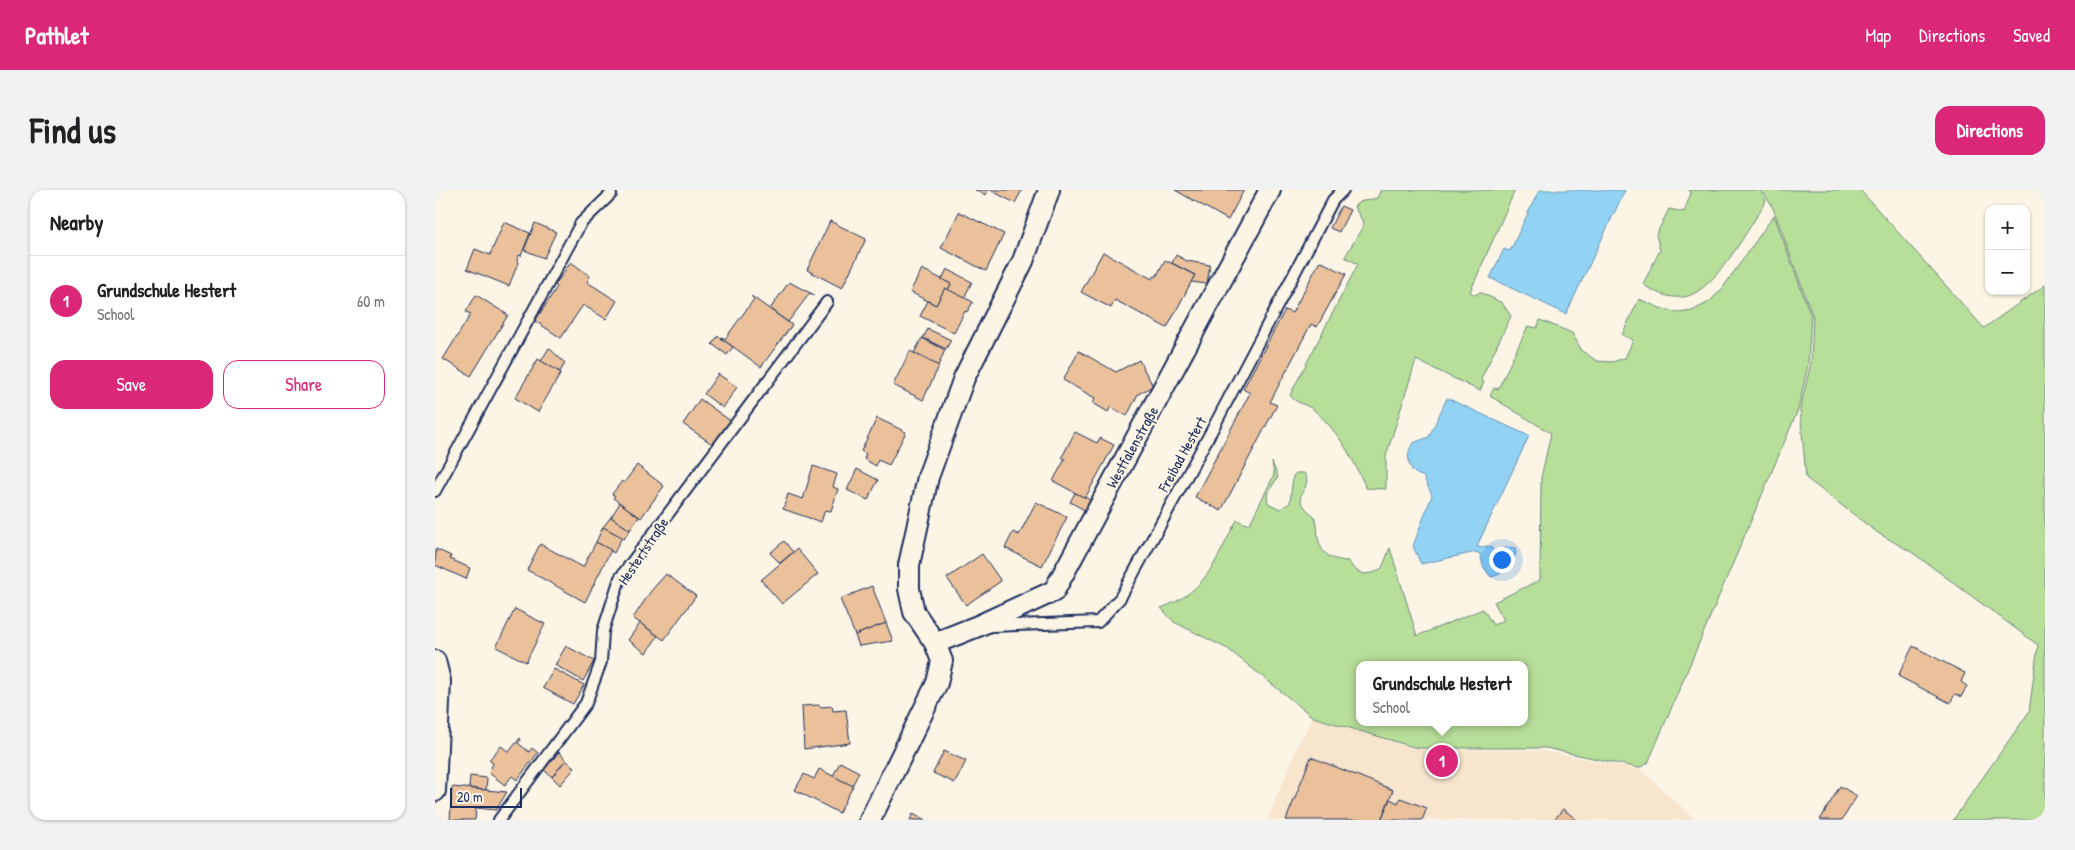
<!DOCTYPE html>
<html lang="en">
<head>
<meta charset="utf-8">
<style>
  :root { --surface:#fff; --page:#f2f2f2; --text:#202124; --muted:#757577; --line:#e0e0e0; --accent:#db2777 }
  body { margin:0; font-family:"Patrick Hand",sans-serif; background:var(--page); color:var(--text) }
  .controls { position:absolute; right:15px; top:15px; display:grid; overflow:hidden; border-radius:10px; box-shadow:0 1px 4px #0004 }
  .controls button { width:45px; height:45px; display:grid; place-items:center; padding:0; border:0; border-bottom:1px solid var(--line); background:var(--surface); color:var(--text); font:25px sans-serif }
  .scale { position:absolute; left:15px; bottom:12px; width:72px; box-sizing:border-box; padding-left:5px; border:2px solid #1b2f5e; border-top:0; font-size:14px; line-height:18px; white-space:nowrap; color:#1b2f5e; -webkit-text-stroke:4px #fcf5e5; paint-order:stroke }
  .you { position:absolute; left:1066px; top:369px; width:18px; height:18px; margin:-12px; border:4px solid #fff; border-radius:50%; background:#1a73e8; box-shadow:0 0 0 8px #1a73e833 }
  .badge { display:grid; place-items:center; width:32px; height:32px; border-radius:50%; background:var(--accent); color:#fff; font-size:16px; font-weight:700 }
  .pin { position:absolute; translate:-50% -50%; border:2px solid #fff; box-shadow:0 1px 5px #0006 }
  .popup { position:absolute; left:921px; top:471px; width:172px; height:65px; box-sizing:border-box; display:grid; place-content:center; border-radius:10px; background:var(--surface); filter:drop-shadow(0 1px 4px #0005); font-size:16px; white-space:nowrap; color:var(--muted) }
  .popup b { font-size:19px; color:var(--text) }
  .popup::after { content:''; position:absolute; left:50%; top:100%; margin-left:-10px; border:10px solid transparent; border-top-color:var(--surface) }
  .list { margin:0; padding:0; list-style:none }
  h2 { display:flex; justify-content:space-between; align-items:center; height:65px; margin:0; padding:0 20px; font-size:21px }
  h2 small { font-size:16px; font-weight:400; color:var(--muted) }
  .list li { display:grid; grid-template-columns:32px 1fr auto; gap:15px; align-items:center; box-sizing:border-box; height:90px; padding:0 20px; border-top:1px solid var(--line) }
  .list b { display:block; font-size:19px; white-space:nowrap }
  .list p { margin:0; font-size:16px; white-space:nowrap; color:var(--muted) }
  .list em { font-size:16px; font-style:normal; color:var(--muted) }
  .actions { display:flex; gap:10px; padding:15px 20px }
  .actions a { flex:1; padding:11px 0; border:1px solid var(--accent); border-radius:15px; text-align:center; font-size:18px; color:var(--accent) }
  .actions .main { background:var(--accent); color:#fff }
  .map { position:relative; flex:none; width:1610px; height:630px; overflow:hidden; border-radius:15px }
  header { display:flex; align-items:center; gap:30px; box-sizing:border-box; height:70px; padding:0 25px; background:var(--accent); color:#fff }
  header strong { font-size:24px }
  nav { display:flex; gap:28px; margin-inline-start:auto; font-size:18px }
  .intro { display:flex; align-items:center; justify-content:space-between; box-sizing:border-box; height:120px; padding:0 30px }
  h1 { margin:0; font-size:35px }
  .button { padding:12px 22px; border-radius:15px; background:var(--accent); color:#fff; font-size:18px; font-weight:700 }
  main { display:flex; gap:30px; padding:0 30px }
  aside { flex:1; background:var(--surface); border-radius:15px; box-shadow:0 1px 4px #0004 }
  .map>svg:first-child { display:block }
  .built { fill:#f7e5ce }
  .green { fill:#b8df9a; stroke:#6a877c; fill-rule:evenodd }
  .water { fill:#92d3f3; stroke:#6291b7 }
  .building { fill:#eac19a; stroke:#1b2f5e }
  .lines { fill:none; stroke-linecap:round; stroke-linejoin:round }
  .service-casing { stroke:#1b2f5e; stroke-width:14 }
  .minor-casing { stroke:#1b2f5e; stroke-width:24 }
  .service { stroke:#fcf5e5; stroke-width:10 }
  .minor { stroke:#fcf5e5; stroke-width:20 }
  .labels { text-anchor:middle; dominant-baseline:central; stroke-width:4.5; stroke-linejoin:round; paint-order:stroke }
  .street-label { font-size:15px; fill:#1b2f5e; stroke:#fcf5e5 }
</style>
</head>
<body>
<header>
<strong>Pathlet</strong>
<nav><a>Map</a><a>Directions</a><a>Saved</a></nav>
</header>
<div class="intro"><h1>Find us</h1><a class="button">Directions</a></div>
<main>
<aside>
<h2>Nearby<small></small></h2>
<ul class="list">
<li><span class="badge">1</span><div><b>Grundschule Hestert</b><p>School</p></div><em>60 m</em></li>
</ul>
<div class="actions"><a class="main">Save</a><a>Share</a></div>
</aside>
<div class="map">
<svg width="1610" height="630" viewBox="0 0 1610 630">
  <rect width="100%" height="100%" fill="#fcf5e5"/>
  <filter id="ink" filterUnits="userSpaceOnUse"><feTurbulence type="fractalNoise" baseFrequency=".02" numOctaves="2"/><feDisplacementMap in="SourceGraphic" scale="10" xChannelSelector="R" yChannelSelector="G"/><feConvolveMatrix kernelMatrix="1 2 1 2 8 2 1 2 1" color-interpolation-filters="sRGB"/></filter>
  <g filter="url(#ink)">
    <polygon class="built" points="878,527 981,559 1108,561 1206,580 1261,630 832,630 863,555"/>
    <g class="green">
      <path d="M946 0H1080L1035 102 1040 105 1045 102 1067 113 1076 126 1046 189 1049 192 1045 201 981 170 951 266V299L931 298C918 269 905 243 880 221 873 214 860 214 855 205L923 74 910 67 928 36 927 30 919 17 924 12 942 8Z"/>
      <path d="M1254 0H1325L1331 11C1314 38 1286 90 1258 104 1243 112 1220 104 1208 94L1225 60 1221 45 1234 19 1249 22 1256 3Z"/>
      <polygon points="1327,0 1425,0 1549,138 1610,95 1610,630 1518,630 1594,522 1603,455 1478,363 1443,343 1371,288 1365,219 1376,173 1378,127 1338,18"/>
      <path d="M1339 25 1376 126 1373 175 1363 220 1213 573 1204 578 1111 558H982L878 527 793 459 739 432 726 418C773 401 780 370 802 330L814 335 839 285 837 272 843 287 832 304 833 313 845 319 855 313 858 286 861 283H869C876 292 868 299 865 308 869 321 877 321 881 331 883 336 882 341 883 346 885 365 897 370 913 371L919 379 928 384 938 383 947 378 955 358 982 446 1048 419 1058 435 1069 430 1059 412 1105 390 1106 288 1116 243 1055 206 1059 198 1063 199 1093 136 1102 138 1105 130 1137 143 1147 161 1162 171 1177 172 1190 168 1198 150 1187 145 1204 109 1225 118 1243 123 1257 121 1274 112 1287 99ZM924 475H1090V532H924Z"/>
    </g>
    <g class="water">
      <polygon points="1104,0 1190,0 1131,124 1055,88 1069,59 1075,61"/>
      <path d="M1012 208 1094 246 1042 356 1046 358 1051 356 1056 357 1061 366 1066 364 1071 357 1080 358 1081 363 1079 368 1073 371 1068 368 1063 371 1067 378 1065 384 1056 387 1048 376 1045 364 1041 362 986 374 978 356 997 305 988 286C972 284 970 264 978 253L994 247Z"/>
    </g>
    <g class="building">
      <polygon points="540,0 553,0 551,5"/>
      <polygon points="555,0 587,0 580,13"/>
      <polygon points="740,0 809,0 793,30"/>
      <polygon points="906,16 915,20 904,42 895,38"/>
      <polygon points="524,22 569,44 551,81 506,58"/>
      <polygon points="395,31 431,49 407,98 372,80"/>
      <polygon points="69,32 95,43 86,66 84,65 82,70 83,73 74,96 32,79 40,59 55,65"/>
      <polygon points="100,33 121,42 109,68 89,60"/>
      <polygon points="668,62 717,89 719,86 721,87 730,70 760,85 732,138 680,110 676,118 646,102"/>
      <polygon points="741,65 752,71 775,75 772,94 756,92 760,85 737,73"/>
      <polygon points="885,71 911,84 882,137 876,134 835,212 842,215 786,321 760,307 815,203 808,199 850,120 857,123"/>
      <polygon points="136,72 155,86 152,92 182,111 171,129 148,115 126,148 100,131 122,97 120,95"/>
      <polygon points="487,79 516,94 513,100 510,98 501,115 475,102"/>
      <polygon points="512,79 537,92 529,108 513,100 516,94 507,89"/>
      <polygon points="354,92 379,105 375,103 353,132 335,119"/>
      <polygon points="510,98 538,112 532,122 530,121 519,143 485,126 493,111 501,115"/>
      <polygon points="41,105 73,125 36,186 8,169 36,124 31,122"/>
      <polygon points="316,106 357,135 326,177 286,148 287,147 290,149 319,109"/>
      <polygon points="493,139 516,150 511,159 488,148"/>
      <polygon points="283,146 298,157 292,165 277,154"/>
      <polygon points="487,148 510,160 503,176 479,163"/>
      <polygon points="114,158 130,173 125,182 106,171"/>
      <polygon points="475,161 504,176 488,210 458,195"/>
      <polygon points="644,161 681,182 704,170 718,196 703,204 692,226 676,217 673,222 658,213 660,208 628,190"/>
      <polygon points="103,169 126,183 103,222 80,208"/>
      <polygon points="283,184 302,197 288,218 269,204"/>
      <polygon points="265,209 297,232 280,256 248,234"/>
      <polygon points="442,228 471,242 454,275 443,270 441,276 429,269 431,264 426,261"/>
      <polygon points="640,242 662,253 665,248 679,255 650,308 618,291 630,269 627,267"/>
      <polygon points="202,275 229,296 206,328 178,308 180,306 177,304 187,291 189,293"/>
      <polygon points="378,276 402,284 398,297 403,299 396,321 390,320 386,332 348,319 353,304 368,309"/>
      <polygon points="422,279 443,290 433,310 412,300"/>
      <polygon points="640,303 658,311 653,322 635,312"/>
      <polygon points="601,312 632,327 607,376 570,358 578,342 584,345"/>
      <polygon points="185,313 204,327 195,340 176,327"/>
      <polygon points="176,327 195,340 189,349 168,337"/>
      <polygon points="168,337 187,347 179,363 161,352"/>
      <polygon points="349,351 358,362 345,373 335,363"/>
      <polygon points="161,352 176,360 150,412 92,380 105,354 148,377"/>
      <polygon points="1,359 16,366 15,369 35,378 31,389 0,375"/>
      <polygon points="362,359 383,384 347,414 326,390"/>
      <polygon points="547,364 566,391 531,415 512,388"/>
      <polygon points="231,384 261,406 229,450 198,428 216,401"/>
      <polygon points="437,396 451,433 420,445 405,409"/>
      <polygon points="80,419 110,434 91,472 61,457"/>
      <polygon points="205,433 223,446 211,463 193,450"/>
      <polygon points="451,433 458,451 424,456 420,445"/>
      <polygon points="131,456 159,471 148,491 120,475"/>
      <polygon points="1478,456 1530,483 1526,492 1532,496 1526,507 1520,504 1515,513 1463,486"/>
      <polygon points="119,479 149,495 138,514 108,498"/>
      <polygon points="383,515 386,517 397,516 398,521 411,520 415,553 369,559 367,516"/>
      <polygon points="85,548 86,550 83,553 94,562 97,558 103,563 82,590 77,586 70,595 54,583 58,573 54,570 66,556 74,562"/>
      <polygon points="509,561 531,571 520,593 498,583"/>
      <polygon points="124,562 131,570 117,587 109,580"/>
      <polygon points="876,567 958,600 946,630 851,630"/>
      <polygon points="131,570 140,578 125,595 117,587"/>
      <polygon points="405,572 424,582 417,596 398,586"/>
      <polygon points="384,579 418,596 404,623 360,600 369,584 379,589"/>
      <polygon points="35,586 52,588 51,600 34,598"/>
      <polygon points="1405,596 1422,606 1407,630 1385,630"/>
      <polygon points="17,597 51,600 72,602 61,620 41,618 40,630 15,630"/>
      <polygon points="965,608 992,618 987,630 946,630 955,609 963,613"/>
      <polygon points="1128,619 1142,630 1119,630"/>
      <polygon points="478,624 490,630 475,630"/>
    </g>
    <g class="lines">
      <defs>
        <g id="service">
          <polyline points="0,301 146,33 176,4"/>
          <polyline points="557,436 663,432 685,408 777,240 898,10 908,0"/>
          <polyline points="64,630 151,513 166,472 168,441 185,388 392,112"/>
        </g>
        <g id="minor">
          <polyline points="500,453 479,422 474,399 474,375 493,287 529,188 588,71 614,0"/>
          <polyline points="0,471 5,491 0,601"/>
          <polyline points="435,630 502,493 507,471 500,453 543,436 619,401 835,0"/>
        </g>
      </defs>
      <use href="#service" class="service-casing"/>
      <use href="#minor" class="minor-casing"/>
      <use href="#service" class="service"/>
      <use href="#minor" class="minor"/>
    </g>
  </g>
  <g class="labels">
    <g class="street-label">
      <text transform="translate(697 257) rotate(-61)">Westfalenstraße</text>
      <text transform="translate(747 264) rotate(-61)">Freibad Hestert</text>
      <text transform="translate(208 361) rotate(-56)">Hestertstraße</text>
    </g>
  </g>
</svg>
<div class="controls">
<button>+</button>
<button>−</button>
</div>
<div class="scale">20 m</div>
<div class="you"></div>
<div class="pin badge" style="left:1007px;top:571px">1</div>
<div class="popup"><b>Grundschule Hestert</b>School</div>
</div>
</main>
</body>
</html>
